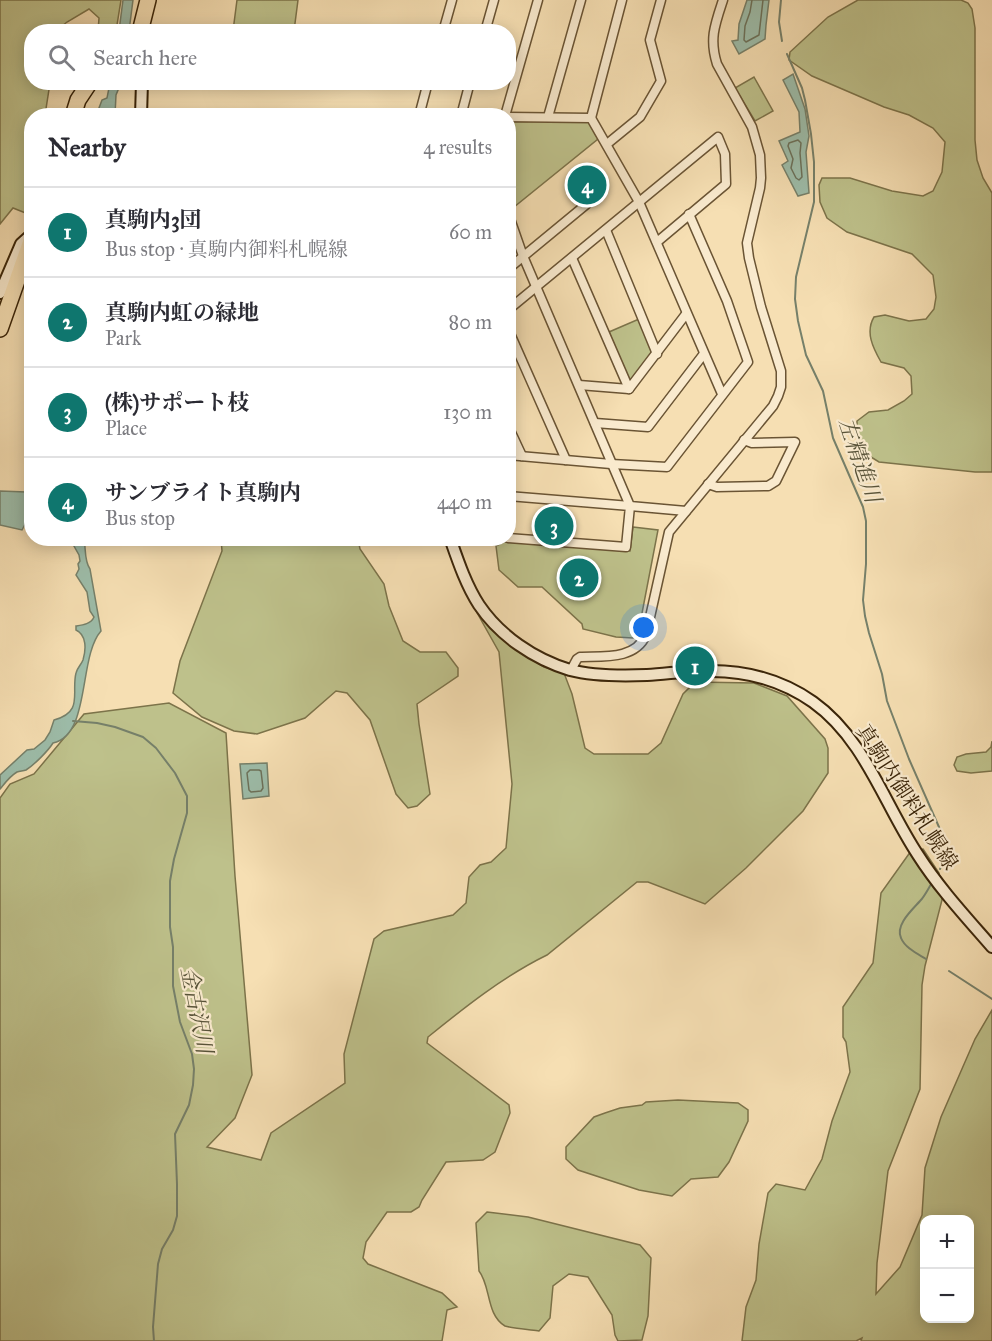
<!DOCTYPE html>
<html lang="en">
<head>
<meta charset="utf-8">
<style>
  :root { --surface:#fff; --page:#f2f2f3; --text:#2b2b33; --muted:#7c7c81; --line:#e1e1e2; --accent:#0f766e }
  body { margin:0; font-family:"IM FELL Great Primer","Noto Serif JP",serif; background:var(--page); color:var(--text) }
  .controls { position:absolute; right:18px; bottom:18px; display:grid; overflow:hidden; border-radius:12px; box-shadow:0 3px 15px #0003 }
  .controls button { width:54px; height:54px; display:grid; place-items:center; padding:0; border:0; border-bottom:2px solid var(--line); background:var(--surface); color:var(--text); font:30px sans-serif }
  .you { position:absolute; left:644px; top:628px; width:21px; height:21px; margin:-15px; border:4px solid #fff; border-radius:50%; background:#1a73e8; box-shadow:0 0 0 9px #1a73e833 }
  .badge { display:grid; place-items:center; width:39px; height:39px; border-radius:50%; background:var(--accent); color:#fff; font-size:20px; font-weight:700 }
  .pin { position:absolute; translate:-50% -50%; border:3px solid #fff; box-shadow:0 2px 6px #0006 }
  .list { margin:0; padding:0; list-style:none }
  h2 { display:flex; justify-content:space-between; align-items:center; height:78px; margin:0; padding:0 24px; font-size:26px }
  h2 small { font-size:20px; font-weight:400; color:var(--muted) }
  .list li { display:grid; grid-template-columns:39px 1fr auto; gap:18px; align-items:center; box-sizing:border-box; height:90px; padding:0 24px; border-top:2px solid var(--line) }
  .list b { display:block; font-size:22px; white-space:nowrap }
  .list p { margin:0; font-size:20px; white-space:nowrap; color:var(--muted) }
  .list em { font-size:20px; font-style:normal; color:var(--muted) }
  .icon { flex:none; width:33px; height:33px; fill:none; stroke:currentColor; stroke-width:2; stroke-linecap:round; stroke-linejoin:round }
  .map { position:relative; flex:none; width:992px; height:1341px; overflow:hidden }
  .search { position:absolute; background:var(--surface); box-shadow:0 3px 15px #0003; left:24px; top:24px; width:492px; height:66px; display:flex; align-items:center; gap:15px; box-sizing:border-box; padding:0 21px; border-radius:24px; color:var(--muted); font-size:22px }
  .panel { position:absolute; background:var(--surface); box-shadow:0 3px 15px #0003; left:24px; top:108px; width:492px; height:438px; border-radius:24px }
  .map>svg:first-child { display:block }
  .green { fill:#bec18b; stroke:#7c734a; stroke-width:1.5; fill-rule:evenodd }
  .water { fill:#9dbdaa; stroke:#76806a; stroke-width:1.5 }
  .lines { fill:none; stroke-linecap:round; stroke-linejoin:round }
  .shore { stroke:#6c715a; stroke-width:1.5 }
  .stream { stroke:#76806a; stroke-width:2 }
  .street-casing { stroke:#6a5434; stroke-width:11 }
  .secondary-casing { stroke:#3b2509; stroke-width:14 }
  .highway-casing { stroke:#3b2509; stroke-width:18 }
  .street { stroke:#f9eace; stroke-width:8 }
  .secondary { stroke:#f9eace; stroke-width:10 }
  .highway { stroke:#f6dfb3; stroke-width:15 }
  .labels { text-anchor:middle; dominant-baseline:central; stroke-width:4.5; stroke-linejoin:round; paint-order:stroke }
  .street-label { font-size:21px; fill:#3b2509; stroke:#f9eace }
  .water-label { font-size:22px; font-style:italic; fill:#585339; stroke:#f9eace }
</style>
</head>
<body>
<div class="map">
<svg width="992" height="1341" viewBox="0 0 992 1341">
  <rect width="100%" height="100%" fill="#f6dfb3"/>
  <filter id="stains"><feTurbulence type="fractalNoise" baseFrequency=".00333" numOctaves="4"/><feColorMatrix values="0 0 0 0 .2 0 0 0 0 .09 0 0 0 0 .02 0 0 0 .5 -.17"/></filter>
  <radialGradient id="worn" r=".72"><stop offset=".6" stop-color="#630" stop-opacity="0"/><stop offset="1" stop-color="#630" stop-opacity=".3"/></radialGradient>
  <g class="green">
    <polygon points="0,0 121,0 116,31 98,31 99,18 89,9 67,22 56,31 32,32 32,82 50,83 45,115 32,116 32,197 28,214 13,208 0,224"/>
    <polygon points="237,0 298,0 294,31 233,31"/>
    <path d="M858 0H961L968 3 972 9 975 28V140L977 160 983 178 992 193V472H975L879 462 866 454 857 436V421L869 412 888 410 904 401 912 394 911 376 904 368 881 362C873 348 865 332 874 317L885 315 909 321 926 319 934 309 936 297 933 275 912 254 847 232 827 218 820 202 819 185 822 178H850L892 191 923 196 933 191 942 172 945 142 933 128 909 115 884 107 812 76 789 60 790 52 828 17Z"/>
    <polygon points="754,77 773,111 755,121 735,88"/>
    <polygon points="588,121 598,139 514,207 509,193 508,126 510,122"/>
    <polygon points="639,319 653,353 632,380 628,378 609,332"/>
    <polygon points="633,527 658,530 638,634 633,638 616,637 583,629 582,624 542,587 518,587 499,570 496,546 505,541 630,551"/>
    <polygon points="221,539 358,539 360,549 384,584 389,606 403,641 420,652 446,652 458,668 458,676 417,704 419,724 430,794 417,806 408,808 396,794 370,720 347,693 336,691 305,718 257,734 234,731 202,717 173,693 180,661 222,551"/>
    <path d="M476 611 510 646 544 667 564 673 572 694 585 748 594 754H648L661 743 683 694 695 682 754 683 787 696 825 739 828 748V773L803 811 746 868 705 904 648 882H637L547 955C504 976 465 1007 428 1037L427 1043 509 1105 510 1113 495 1152 483 1160 446 1162 422 1200 419 1207 411 1212H387L366 1242 363 1258 368 1264 442 1293 457 1307 447 1310 442 1341H0V798L10 784 34 774 84 714 169 703 226 733 235 876 252 1075 235 1118 207 1147 261 1160 271 1133 345 1083 344 1054 374 939 384 931 453 915 466 903 469 877 480 865 491 862 506 848 512 784 499 652Z"/>
    <polygon points="992,741 992,771 971,773 957,771 954,765 957,757 966,754 986,752 991,747"/>
    <path d="M923 849 939 873 942 900 925 966 922 985 920 1089 888 1171 877 1263 876 1294 900 1267 922 1215 925 1168 941 1117 975 1039 992 1010V1341H861L862 1338 856 1341H742L746 1307 756 1280 759 1244 768 1193 776 1184 805 1190 822 1159 832 1121 850 1072 846 1042 843 1037V1007L873 963 881 893 911 851ZM924 1220H970V1318H924Z"/>
    <polygon points="678,1100 738,1103 748,1110 748,1121 729,1162 718,1177 691,1179 672,1196 639,1190 578,1170 566,1159 566,1147 594,1117 605,1113 620,1108 642,1105 646,1102"/>
    <path d="M487 1212 528 1217 640 1245 651 1258 648 1316 642 1340 618 1341 615 1335 612 1315 588 1277 569 1274 553 1286 550 1318 539 1331C532 1330 511 1328 505 1326 486 1315 491 1286 479 1271L476 1223Z"/>
  </g>
  <g class="water">
    <polygon points="123,0 133,0 129,31 119,31"/>
    <polygon points="747,0 769,0 766,25 765,39 739,54 732,41 738,40 739,24"/>
    <polygon points="793,74 805,109 809,136 806,152 809,193 798,196 782,165 788,161 779,141 800,132 799,112 783,80"/>
    <polygon points="110,83 121,83 116,95 115,115 99,115 101,112 99,108 102,100 107,98"/>
    <polygon points="0,491 26,492 30,498 29,517 22,530 0,525"/>
    <path d="M70 539H84C86 548 84 561 90 569L101 631C78 657 91 735 53 743 48 751 34 765 26 770 23 771 20 771 17 772 10 776 5 783 0 789V775L27 750 34 749 45 740 50 732 54 720C84 712 71 693 76 673 77 668 81 665 83 660 86 650 87 635 76 630V626C83 625 91 624 94 617L90 611 87 592 76 575 79 569 78 564 80 561 79 555Z"/>
    <polygon points="267,763 269,796 243,799 240,764"/>
  </g>
  <g class="lines">
    <g class="shore">
      <polyline points="752,0 750,12 745,26 744,40 746,42 759,35 763,0"/>
      <polygon points="798,140 801,143 800,153 802,177 799,180 796,178 791,168 793,159 788,146 789,143"/>
      <polygon points="250,770 259,770 261,771 263,788 261,791 251,792 249,790 247,773"/>
    </g>
    <g class="stream">
      <polyline points="781,0 779,22 782,41"/>
      <polyline points="787,54 802,88 805,100 811,134 814,162 814,202 796,277 795,299 798,321 806,355 823,391 833,438 863,507 866,521 866,564 863,600 865,616 869,633 882,674 887,701 909,759 950,852 940,869"/>
      <polyline points="73,721 97,723 115,727 143,737 156,748 175,773 187,796 187,813 174,859 170,881 170,927 173,947 173,986 180,1022 192,1054 194,1069 193,1085 189,1105 175,1134 177,1184 177,1216 173,1230 162,1249 158,1264 153,1327 154,1341"/>
      <path d="M926 959C918 954 905 948 901 938 895 925 912 910 920 901 925 896 929 887 933 881"/>
      <polyline points="949,971 992,999"/>
    </g>
    <defs>
      <g id="street">
        <polyline points="443,32 452,0"/>
        <polyline points="485,32 494,0"/>
        <polyline points="419,116 428,82"/>
        <polyline points="461,116 470,82"/>
        <polyline points="505,116 538,0"/>
        <polyline points="508,117 591,118 639,202 722,394"/>
        <polyline points="548,117 581,0"/>
        <polyline points="591,118 622,0"/>
        <polyline points="607,144 640,117 661,81 650,40 661,0"/>
        <polyline points="508,213 523,256 630,506 686,511"/>
        <polyline points="606,230 657,354"/>
        <polyline points="572,258 629,389"/>
        <polyline points="508,269 588,203"/>
        <polyline points="508,310 718,137 725,154 726,184 657,242"/>
        <polyline points="508,329 566,460"/>
        <polyline points="579,385 629,389 686,314"/>
        <polyline points="595,423 648,427 703,355"/>
        <polyline points="508,426 522,456"/>
        <polyline points="508,455 611,464 667,467 748,362 727,301 689,214"/>
        <polyline points="708,484 717,487 768,486 776,481 795,442 752,443 744,440"/>
        <polyline points="508,496 630,506 626,547 508,538"/>
        <path d="M571 670 577 659 580 657C603 656 635 660 646 635L669 532 773 406 778 396 781 387V371L761 307 749 258 747 243 760 188 761 178 760 155 752 127 717 64C709 39 715 24 723 0"/>
      </g>
      <g id="secondary">
        <polyline points="141,116 142,82"/>
        <polyline points="0,293 21,244 31,235"/>
        <path d="M450 538C458 561 466 585 479 605 500 636 534 659 570 670 593 676 623 676 647 675 668 674 689 670 711 671 747 671 783 681 813 702 865 739 884 804 918 855 939 888 966 917 992 947"/>
      </g>
      <g id="highway">
        <polyline points="140,32 148,0"/>
        <polyline points="73,116 78,100 90,82"/>
        <polyline points="0,329 32,238"/>
      </g>
    </defs>
    <use href="#street" class="street-casing"/>
    <use href="#secondary" class="secondary-casing"/>
    <use href="#highway" class="highway-casing"/>
    <use href="#street" class="street"/>
    <use href="#secondary" class="secondary"/>
    <use href="#highway" class="highway"/>
  </g>
  <g class="labels">
    <g class="street-label">
      <text transform="translate(907 797) rotate(57)">真駒内御料札幌線</text>
    </g>
    <g class="water-label">
      <text transform="translate(860 460) rotate(71)">左精進川</text>
      <text transform="translate(197 1010) rotate(79)">金古沢川</text>
    </g>
  </g>
  <rect width="100%" height="100%" filter="url(#stains)"/>
  <rect width="100%" height="100%" fill="url(#worn)"/>
</svg>
<div class="controls">
<button>+</button>
<button>−</button>
</div>
<div class="you"></div>
<div class="pin badge" style="left:695px;top:666px">1</div>
<div class="pin badge" style="left:579px;top:578px">2</div>
<div class="pin badge" style="left:554px;top:526px">3</div>
<div class="pin badge" style="left:587px;top:185px">4</div>
<div class="search"><svg class="icon" aria-label="search" viewBox="0 0 24 24"><circle cx="10" cy="10" r="6"/><path d="M15 15l6 6"/></svg>Search here</div>
<section class="panel">
<h2>Nearby<small>4 results</small></h2>
<ul class="list">
<li><span class="badge">1</span><div><b>真駒内3団</b><p>Bus stop · 真駒内御料札幌線</p></div><em>60 m</em></li>
<li><span class="badge">2</span><div><b>真駒内虹の緑地</b><p>Park</p></div><em>80 m</em></li>
<li><span class="badge">3</span><div><b>(株)サポート枝</b><p>Place</p></div><em>130 m</em></li>
<li><span class="badge">4</span><div><b>サンブライト真駒内</b><p>Bus stop</p></div><em>440 m</em></li>
</ul>
</section>
</div>
</body>
</html>
